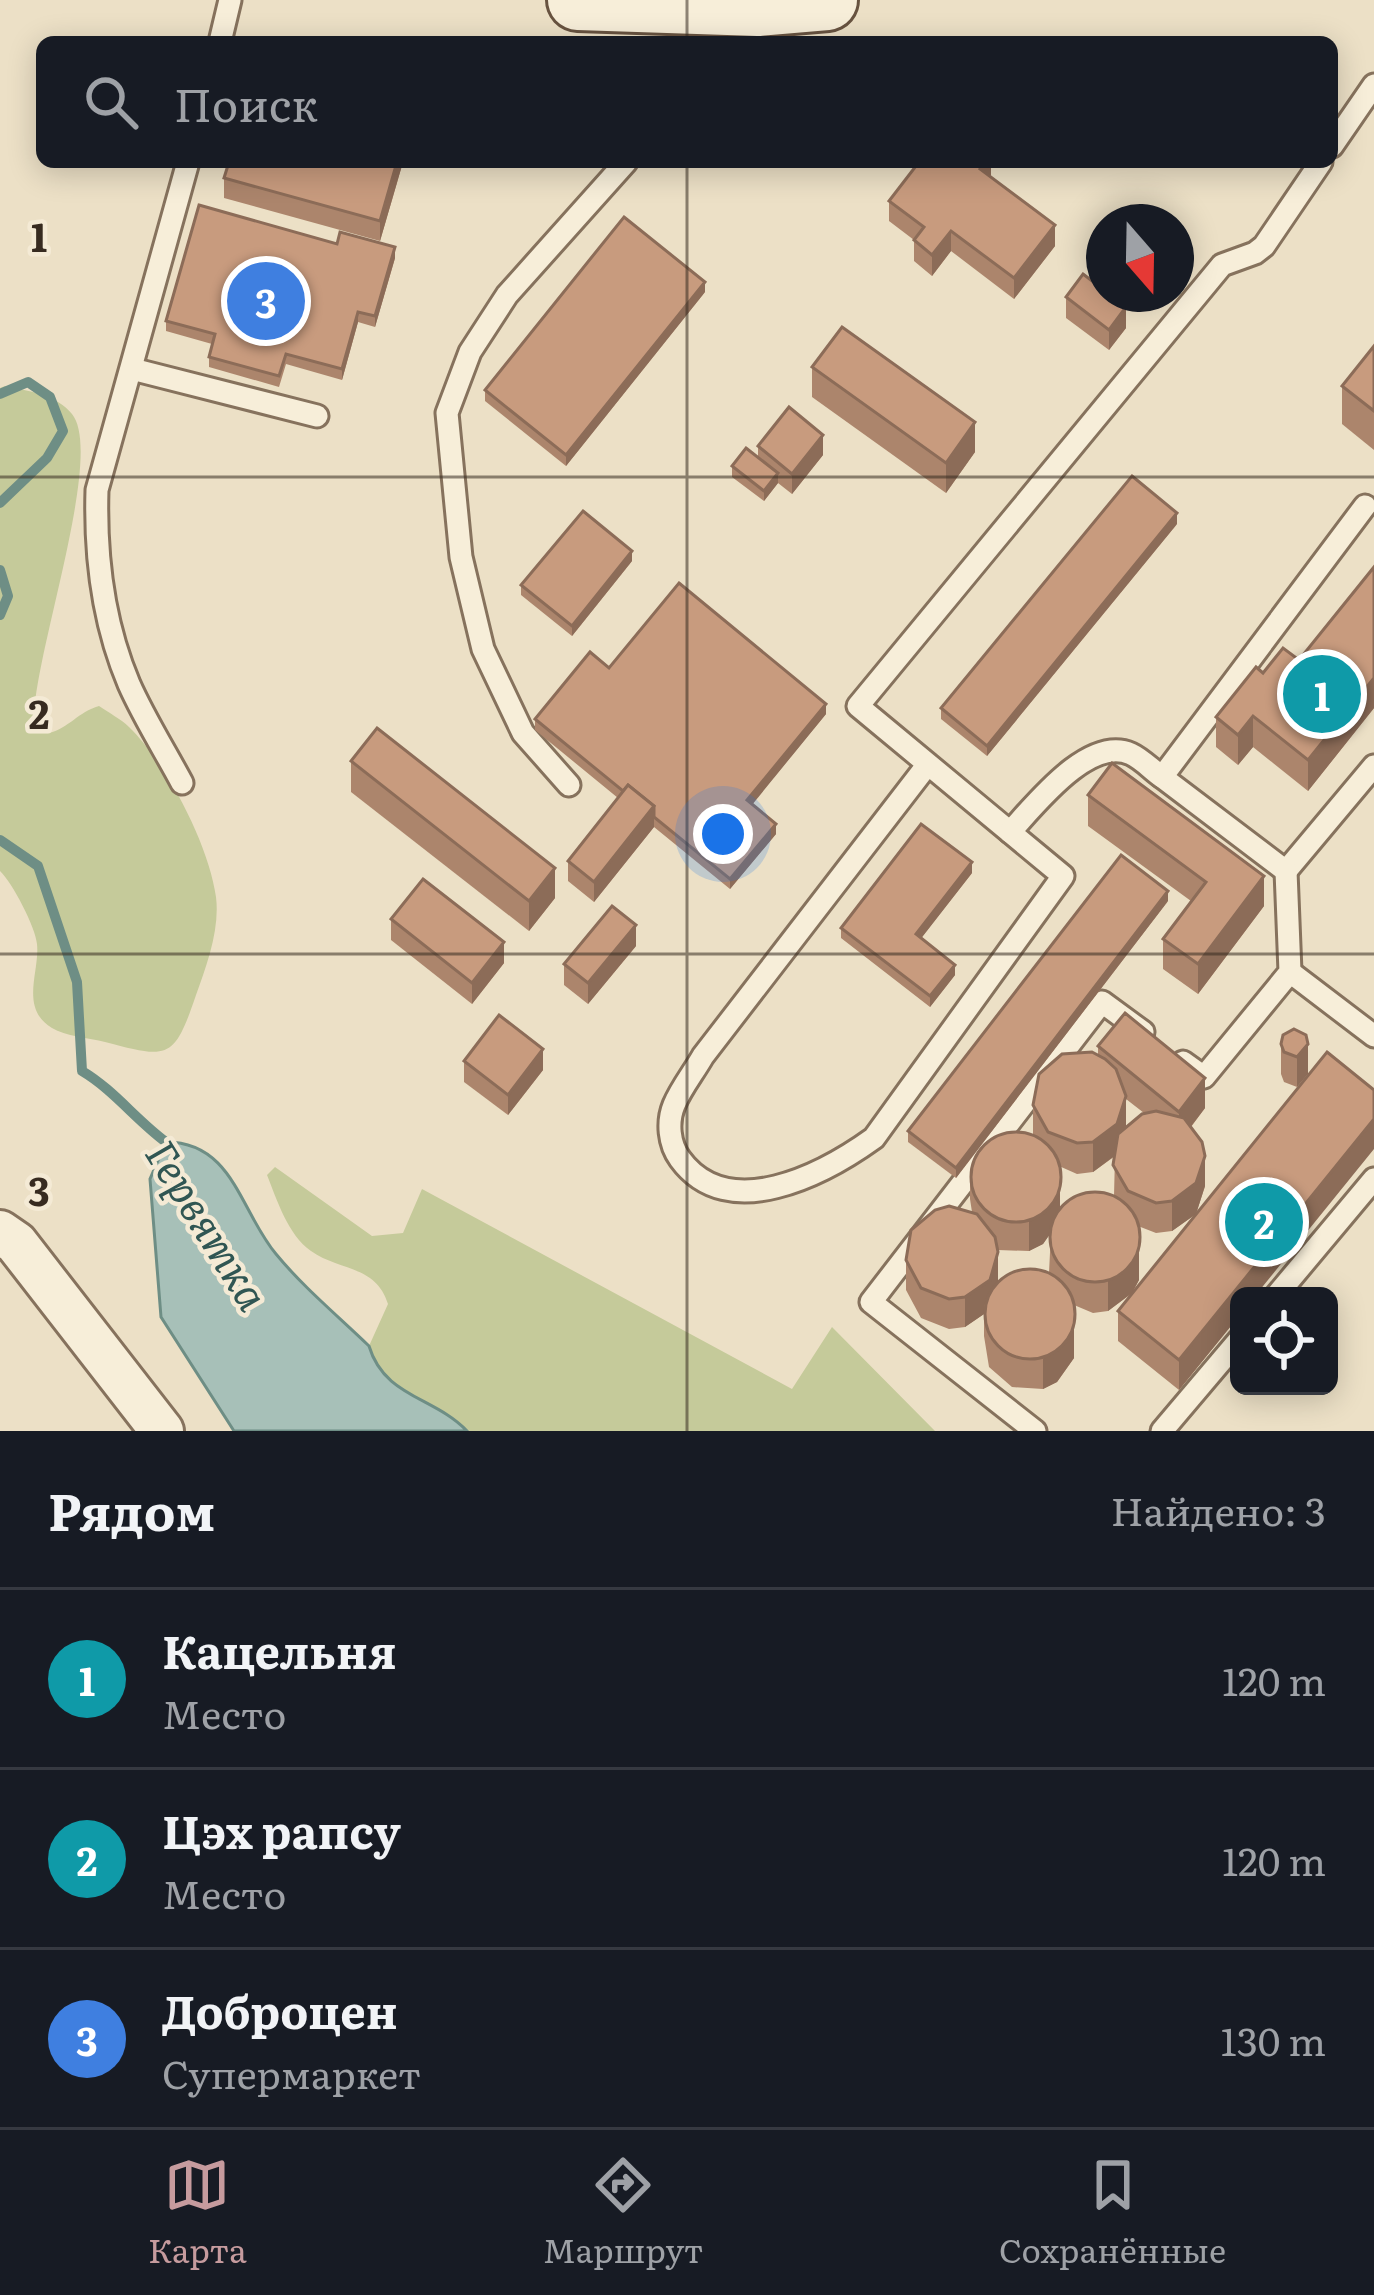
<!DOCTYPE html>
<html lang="ru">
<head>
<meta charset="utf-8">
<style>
  :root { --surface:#171b24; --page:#242831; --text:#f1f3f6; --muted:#9ea1a6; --line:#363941; --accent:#c69b9e }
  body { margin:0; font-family:Literata,serif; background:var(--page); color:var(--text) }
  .controls { position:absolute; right:36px; bottom:36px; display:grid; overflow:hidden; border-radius:18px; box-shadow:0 6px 30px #0003 }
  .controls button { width:108px; height:108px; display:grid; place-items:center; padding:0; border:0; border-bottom:3px solid var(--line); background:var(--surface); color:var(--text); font:60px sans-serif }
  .compass { position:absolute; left:1086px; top:204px; width:108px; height:108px; border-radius:50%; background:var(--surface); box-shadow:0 6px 30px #0003; rotate:160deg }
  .you { position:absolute; left:723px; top:834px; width:42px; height:42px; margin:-30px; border:9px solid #fff; border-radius:50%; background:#1a73e8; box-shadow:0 0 0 18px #1a73e833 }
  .badge { display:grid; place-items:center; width:78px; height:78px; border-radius:50%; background:var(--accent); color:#fff; font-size:39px; font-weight:700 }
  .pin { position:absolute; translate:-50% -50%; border:6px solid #fff; box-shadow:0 3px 12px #0006 }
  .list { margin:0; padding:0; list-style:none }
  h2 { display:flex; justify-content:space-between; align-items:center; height:156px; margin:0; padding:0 48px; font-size:51px }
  h2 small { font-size:39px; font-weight:400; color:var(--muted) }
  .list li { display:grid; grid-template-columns:78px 1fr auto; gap:36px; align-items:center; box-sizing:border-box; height:180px; padding:0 48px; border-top:3px solid var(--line) }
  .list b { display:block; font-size:45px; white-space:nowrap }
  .list p { margin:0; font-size:39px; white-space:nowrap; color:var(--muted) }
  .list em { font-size:39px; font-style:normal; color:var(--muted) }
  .icon { flex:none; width:66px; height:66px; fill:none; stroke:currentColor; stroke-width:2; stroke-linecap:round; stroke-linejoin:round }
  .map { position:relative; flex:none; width:1374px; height:1431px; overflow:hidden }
  .search { position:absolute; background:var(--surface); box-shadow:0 6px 30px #0003; left:36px; right:36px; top:36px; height:132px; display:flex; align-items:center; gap:30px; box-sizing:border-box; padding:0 42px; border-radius:18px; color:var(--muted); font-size:45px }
  .sheet { height:696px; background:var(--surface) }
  nav { display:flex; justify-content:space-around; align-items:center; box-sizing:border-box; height:168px; border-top:3px solid var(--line); background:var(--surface); font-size:33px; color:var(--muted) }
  nav a { display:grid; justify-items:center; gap:6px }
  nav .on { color:var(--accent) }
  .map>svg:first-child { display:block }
  .green { fill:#c5ca9a }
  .water { fill:#a7c0b8; stroke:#6e8e85; stroke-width:3 }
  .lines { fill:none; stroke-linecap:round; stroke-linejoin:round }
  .stream { stroke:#6e8e85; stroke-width:10 }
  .lane-casing { stroke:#86725d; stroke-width:27 }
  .street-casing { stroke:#86725d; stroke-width:48 }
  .secondary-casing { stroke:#685340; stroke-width:66 }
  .lane { stroke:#f7eed9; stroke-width:21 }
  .street { stroke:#f7eed9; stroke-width:42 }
  .secondary { stroke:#f7eed9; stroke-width:60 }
  .wall { fill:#ac856c; fill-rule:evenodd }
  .shaded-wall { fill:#8c6c58 }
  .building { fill:#c89b7e; stroke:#8c6c58; stroke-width:3 }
  .grid { fill:none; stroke:#372b20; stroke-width:3; stroke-opacity:0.55 }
  .labels { text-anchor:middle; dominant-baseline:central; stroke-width:9; stroke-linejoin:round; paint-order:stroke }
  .water-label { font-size:42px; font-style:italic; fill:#305653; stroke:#f4ead5 }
  .grid-label { font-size:39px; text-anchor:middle; font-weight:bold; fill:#372b20; stroke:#f4ead5; stroke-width:9; stroke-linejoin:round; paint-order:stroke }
</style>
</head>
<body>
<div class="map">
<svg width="1374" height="1431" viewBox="0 0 1374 1431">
  <rect width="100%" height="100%" fill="#ece0c6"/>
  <g class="green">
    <path d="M5 386C28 391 56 394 72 414 105 455 33 657 34 721L49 733C69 728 78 712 99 706 109 713 121 719 129 727 167 764 209 845 216 897 220 929 207 965 196 995 174 1060 169 1059 105 1042 89 1038 65 1036 52 1028 19 1008 40 972 37 944 36 928 12 882 0 871V388Z"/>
    <path d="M275 1167 372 1236 403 1233 422 1189 792 1389 832 1327 935 1431H467C435 1397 384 1397 369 1346L388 1304C376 1265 339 1271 311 1251 288 1235 277 1200 267 1175Z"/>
  </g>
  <path class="water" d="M166 1142C233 1142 240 1211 276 1254 303 1287 338 1316 369 1346 384 1397 435 1397 467 1431H234L161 1317 150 1179Z"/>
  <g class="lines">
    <g class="stream">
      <polyline points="0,394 28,382 50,397 63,431 47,458 0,503"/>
      <polyline points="0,570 8,596 0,615"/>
      <path d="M0 840 38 866 77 982 82 1071C114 1090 136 1120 166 1142"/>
    </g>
    <defs>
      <g id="lane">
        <polyline points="220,42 230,0"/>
        <polyline points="1332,146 1374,85"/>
        <polyline points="132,369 317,416"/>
        <polyline points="1365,506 1162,777 1286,871 1374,766"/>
        <path d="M928 764 703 1056C694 1072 681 1088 674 1105 667 1122 669 1144 680 1159 728 1225 824 1174 874 1138L1063 876 858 706 1222 265 1255 253 1264 246 1321 162"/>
        <path d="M182 783C165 751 144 718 129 684 103 623 95 556 97 490L188 162"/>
        <polyline points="569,785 523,733 483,649 461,557 447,413 470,352 507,295 626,162"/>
        <path d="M1010 832C1035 805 1089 735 1131 754 1142 759 1152 770 1162 777"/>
        <polyline points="1290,972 1374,1036"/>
        <polyline points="1183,1062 1204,1077 1290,972 1286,871"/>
        <polyline points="1276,1296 1374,1179"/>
        <polyline points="1035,1431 871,1302 1102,1002 1143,1032"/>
        <polyline points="1162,1431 1239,1340"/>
      </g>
      <polyline id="street" points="0,1232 16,1243 162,1431"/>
      <polyline id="secondary" points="578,0 758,6 827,0"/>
    </defs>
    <use href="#lane" class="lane-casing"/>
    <use href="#street" class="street-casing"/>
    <use href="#secondary" class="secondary-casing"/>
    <use href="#lane" class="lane"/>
    <use href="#street" class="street"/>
    <use href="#secondary" class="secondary"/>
  </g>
  <g class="wall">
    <polygon points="229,162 403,162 380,241 224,198 224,178"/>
    <polygon points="991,162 990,176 1055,246 1014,299 951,251 932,276 914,261 914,240 889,221 889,201"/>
    <polygon points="337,244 395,258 375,327 358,322 342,380 286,364 279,387 209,367 209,357 212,344 166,331 166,321"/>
    <polygon points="705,292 566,466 485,401 485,390"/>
    <polygon points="1066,297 1126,328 1109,350 1066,318"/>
    <polygon points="1374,346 1374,450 1342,424 1342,386"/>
    <polygon points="812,367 975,452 946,493 812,397"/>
    <polygon points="758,446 823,455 792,494 778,483 764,501 732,477 732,466 758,457"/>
    <polygon points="1177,524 987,756 941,719 941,708"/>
    <polygon points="632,561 572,636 521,595 521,585"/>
    <polygon points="1374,567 1374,708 1308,791 1253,747 1238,765 1216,747 1216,717 1263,673 1299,660"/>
    <polygon points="609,668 826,714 752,804 776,834 730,889 654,827 594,902 568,881 568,861 618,798 535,730 535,719"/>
    <polygon points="351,761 555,898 529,931 351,792"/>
    <polygon points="1088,795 1264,906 1198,994 1163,969 1163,939 1191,901 1088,826"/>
    <polygon points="972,873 921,938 955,975 930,1007 841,938 841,928"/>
    <polygon points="1168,901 956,1178 908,1142 908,1131"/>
    <polygon points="391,919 504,963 472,1004 391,940"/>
    <polygon points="636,946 588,1004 564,985 564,964"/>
    <polygon points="1281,1044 1308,1044 1297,1087 1284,1082 1281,1074"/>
    <path d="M1098 1046 1205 1108 1191 1127 1205 1186 1196 1214 1172 1231 1156 1233 1138 1226 1139 1280 1132 1293 1108 1311 1093 1313 1074 1305V1358L1057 1382 1043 1389 1012 1387 989 1367 984 1336V1314L965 1327 949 1329 921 1318 906 1290V1260L972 1212 970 1199V1169L1033 1135V1105L1098 1055ZM1126 1099 1144 1113 1125 1128 1126 1126ZM1115 1156 1114 1196 1060 1209 1059 1166 1077 1174 1093 1172ZM1051 1232 1049 1273 998 1281V1250L1029 1251 1043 1244Z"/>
    <polygon points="464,1061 543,1070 508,1115 464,1082"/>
    <polygon points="1239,1296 1239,1316 1179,1390 1118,1341 1118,1311"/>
  </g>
  <g class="shaded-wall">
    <polygon points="397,162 403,162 380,241 380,221"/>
    <polygon points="985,162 991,162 991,175 980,189 980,169"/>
    <polygon points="1055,225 1055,246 1014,299 1014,278"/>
    <polygon points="951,231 951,251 932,276 932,255"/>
    <polygon points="395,247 395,258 375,327 375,316"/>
    <polygon points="705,282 705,292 566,466 566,455"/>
    <polygon points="1126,307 1126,328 1109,350 1109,330"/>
    <polygon points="358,312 358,322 342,380 342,369"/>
    <polygon points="975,422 975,452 946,493 946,463"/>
    <polygon points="823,435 823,455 792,494 792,474"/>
    <polygon points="778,473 778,483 764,501 764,491"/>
    <polygon points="1177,513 1177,524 987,756 987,746"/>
    <polygon points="632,551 632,561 572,636 572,626"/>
    <polygon points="1374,678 1374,708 1308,791 1308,760"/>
    <polygon points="826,704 826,714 747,811 747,800"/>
    <polygon points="1253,716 1253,747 1238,765 1238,735"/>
    <polygon points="654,806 654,827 594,902 594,882"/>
    <polygon points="776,824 776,834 730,889 730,879"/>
    <polygon points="972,862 972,873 916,945 916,934"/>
    <polygon points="555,868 555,898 529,931 529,901"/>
    <polygon points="1264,876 1264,906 1198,994 1198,964"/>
    <polygon points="1168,891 1168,901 956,1178 956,1168"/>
    <polygon points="636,925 636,946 588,1004 588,983"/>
    <polygon points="504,942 504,963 472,1004 472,983"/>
    <polygon points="955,965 955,975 930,1007 930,996"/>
    <polygon points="1308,1044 1308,1074 1297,1087 1297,1057"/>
    <polygon points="543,1049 543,1070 508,1115 508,1095"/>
    <polygon points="1205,1078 1205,1108 1179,1142 1179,1112"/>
    <polygon points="1126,1096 1126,1126 1117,1154 1093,1172 1093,1142"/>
    <polygon points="1374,1119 1374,1149 1255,1296 1239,1296 1239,1316 1179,1390 1179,1360"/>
    <polygon points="1205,1156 1205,1186 1196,1214 1172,1231 1172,1201"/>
    <polygon points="1060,1190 1060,1220 1043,1244 1029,1251 1029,1221"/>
    <polygon points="1139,1250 1139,1280 1132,1293 1108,1311 1108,1281"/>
    <polygon points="998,1252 998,1282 984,1306 984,1314 965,1327 965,1297"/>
    <polygon points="1074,1328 1074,1358 1057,1382 1043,1389 1043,1359"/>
  </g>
  <g class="building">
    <polygon points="229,162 397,162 380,221 224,178"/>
    <polygon points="919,162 985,162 980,169 1055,225 1014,278 951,231 932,255 914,240 924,227 889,201"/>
    <polygon points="199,205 337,244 340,232 395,247 375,316 358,312 342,369 286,354 279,376 209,357 215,334 166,321"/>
    <polygon points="624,217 705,282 566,455 485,390"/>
    <polygon points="1083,274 1104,290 1104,294 1109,294 1126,307 1109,330 1066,297"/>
    <polygon points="842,327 975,422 946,463 812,367"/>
    <polygon points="1374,346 1374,411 1342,386"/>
    <polygon points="789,407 823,435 792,474 758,446"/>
    <polygon points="746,448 778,473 764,491 732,466"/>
    <polygon points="1132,476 1177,513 987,746 941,708"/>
    <polygon points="583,511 632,551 572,626 521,585"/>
    <polygon points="1374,567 1374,678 1308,760 1253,716 1238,735 1216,717 1256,667 1263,673 1283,648 1299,660"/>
    <polygon points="679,583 826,704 747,800 776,824 730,879 654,817 654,806 628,785 623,791 535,719 590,652 609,668"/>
    <polygon points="377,728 555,868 529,901 351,761"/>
    <polygon points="1112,763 1264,876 1198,964 1163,939 1206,882 1088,795"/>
    <polygon points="628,785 654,806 594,882 568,861"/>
    <polygon points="921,824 972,862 916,934 955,965 930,996 841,928"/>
    <polygon points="1121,855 1168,891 956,1168 908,1131"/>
    <polygon points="423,879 504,942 472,983 391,919"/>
    <polygon points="612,906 636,925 588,983 564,964"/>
    <polygon points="1125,1013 1205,1078 1179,1112 1098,1046"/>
    <polygon points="499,1015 543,1049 508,1095 464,1061"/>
    <polygon points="1294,1029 1306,1035 1308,1044 1297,1057 1284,1052 1281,1044 1283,1035"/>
    <polygon points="1092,1052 1105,1059 1116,1069 1126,1096 1117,1124 1093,1142 1077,1143 1048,1132 1033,1105 1039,1074 1062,1054"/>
    <polygon points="1327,1052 1374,1090 1374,1119 1179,1360 1118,1311"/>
    <polygon points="1156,1111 1184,1118 1202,1142 1205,1156 1196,1183 1172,1201 1156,1203 1128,1191 1113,1165 1118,1134 1142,1114"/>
    <circle cx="1016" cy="1177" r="45"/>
    <circle cx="1095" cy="1237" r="45"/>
    <polygon points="949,1206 977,1214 995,1237 998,1252 990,1280 965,1297 949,1299 921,1288 906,1260 911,1230 935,1210"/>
    <circle cx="1030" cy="1314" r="45"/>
  </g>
  <path class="grid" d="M687 0V42M687 162V1431M0 477H1374M0 954H1374"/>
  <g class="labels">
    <g class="water-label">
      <text transform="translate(209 1224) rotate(58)">Гервятка</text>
    </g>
  </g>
  <g class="grid-label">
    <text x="39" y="252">1</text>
    <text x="39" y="729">2</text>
    <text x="39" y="1206">3</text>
  </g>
</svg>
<div class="controls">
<button><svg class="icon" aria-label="locate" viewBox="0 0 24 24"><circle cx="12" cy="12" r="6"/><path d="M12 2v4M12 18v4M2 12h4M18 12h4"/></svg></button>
</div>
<svg class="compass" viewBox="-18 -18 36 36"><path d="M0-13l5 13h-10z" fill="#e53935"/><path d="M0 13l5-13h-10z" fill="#9ea1a6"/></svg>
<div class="you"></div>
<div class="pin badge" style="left:1322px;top:694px;background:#0f9aa8">1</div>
<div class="pin badge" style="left:1264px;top:1222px;background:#0f9aa8">2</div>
<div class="pin badge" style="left:266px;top:301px;background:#3f7fe0">3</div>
<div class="search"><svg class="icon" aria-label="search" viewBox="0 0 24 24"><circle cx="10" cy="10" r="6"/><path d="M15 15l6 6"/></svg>Поиск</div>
</div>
<section class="sheet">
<h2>Рядом<small>Найдено: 3</small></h2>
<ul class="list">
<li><span class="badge" style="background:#0f9aa8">1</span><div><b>Кацельня</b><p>Место</p></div><em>120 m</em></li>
<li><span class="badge" style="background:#0f9aa8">2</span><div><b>Цэх рапсу</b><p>Место</p></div><em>120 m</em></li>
<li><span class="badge" style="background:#3f7fe0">3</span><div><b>Доброцен</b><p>Супермаркет</p></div><em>130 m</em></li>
</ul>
</section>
<nav>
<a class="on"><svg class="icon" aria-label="map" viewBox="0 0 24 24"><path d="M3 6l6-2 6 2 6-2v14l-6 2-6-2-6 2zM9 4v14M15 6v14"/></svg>Карта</a>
<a><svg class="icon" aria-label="directions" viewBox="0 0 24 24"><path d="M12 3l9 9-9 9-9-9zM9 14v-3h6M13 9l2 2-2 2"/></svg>Маршрут</a>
<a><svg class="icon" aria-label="saved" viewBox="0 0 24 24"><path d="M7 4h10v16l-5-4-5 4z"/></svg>Сохранённые</a>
</nav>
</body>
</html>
